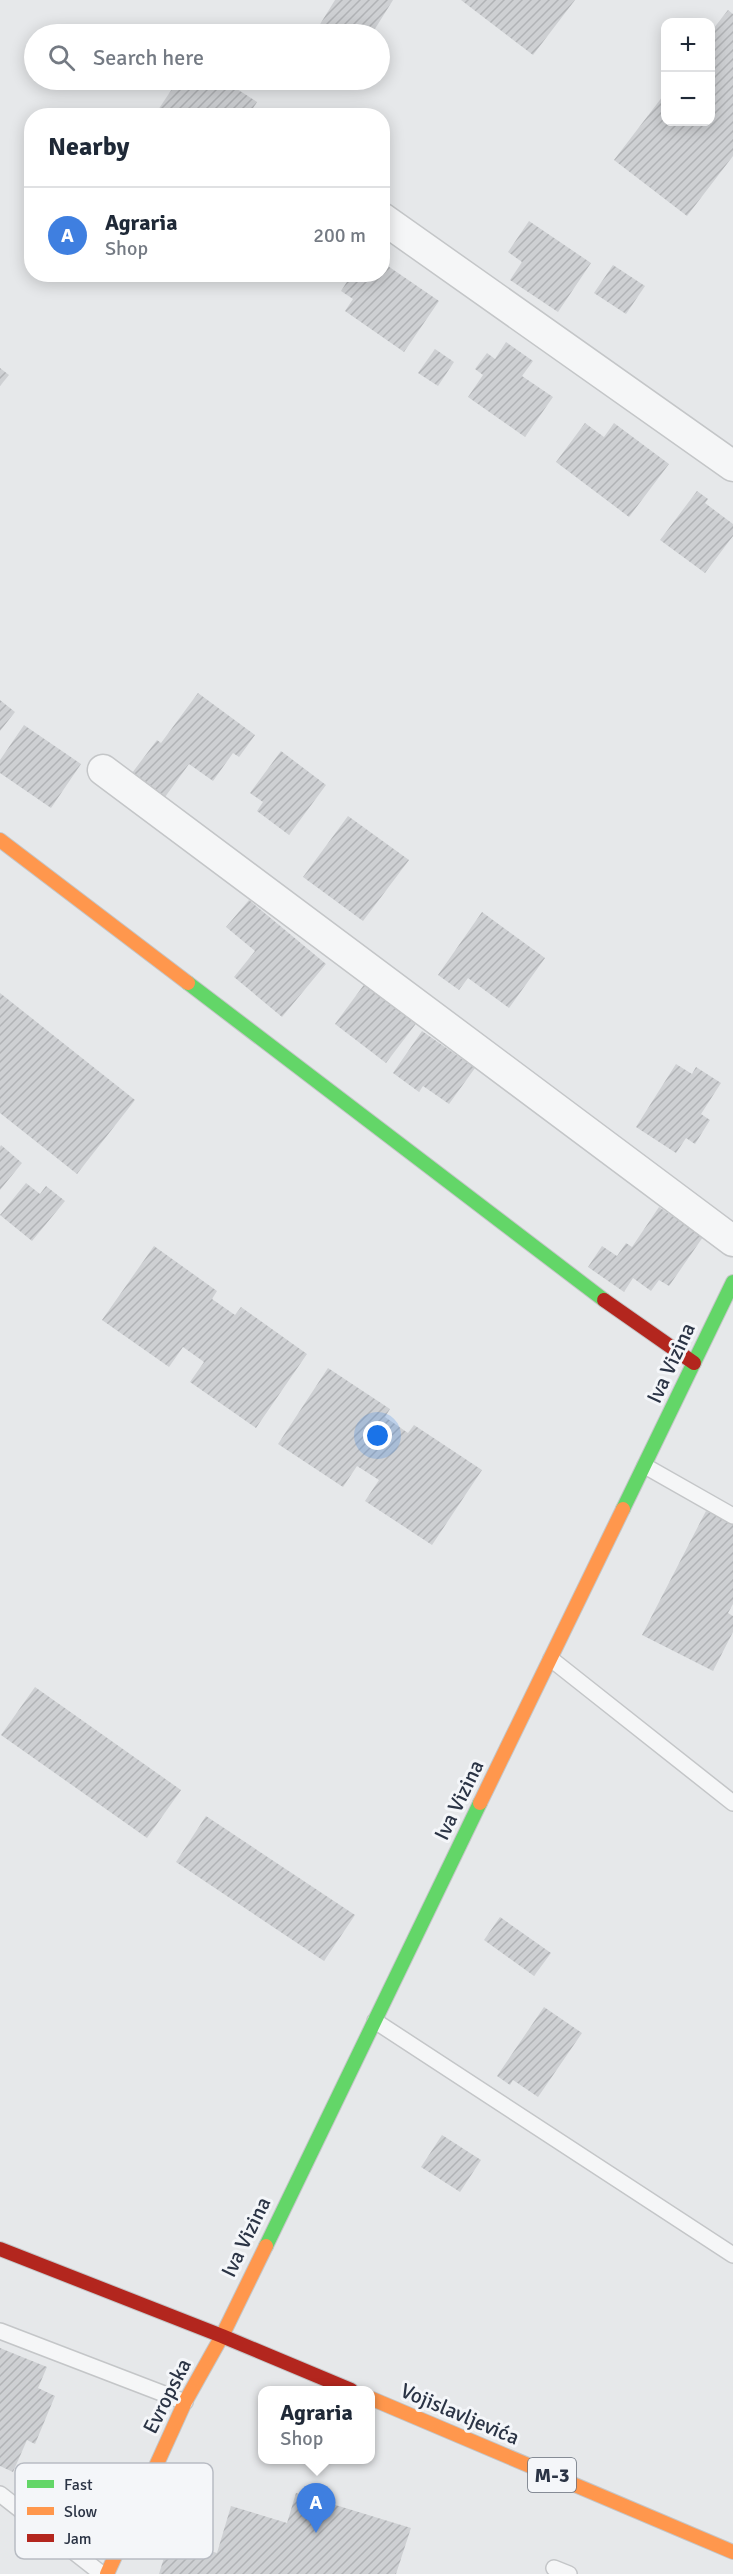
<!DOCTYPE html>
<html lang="en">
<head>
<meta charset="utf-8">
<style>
  :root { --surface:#fff; --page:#f6f6f7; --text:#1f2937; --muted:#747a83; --line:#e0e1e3; --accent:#6c737f }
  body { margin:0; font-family:Signika,sans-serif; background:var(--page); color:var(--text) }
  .controls { position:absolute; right:18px; top:18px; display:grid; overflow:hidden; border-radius:12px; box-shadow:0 3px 15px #0003 }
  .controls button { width:54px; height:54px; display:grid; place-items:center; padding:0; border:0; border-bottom:2px solid var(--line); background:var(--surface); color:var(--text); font:30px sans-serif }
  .you { position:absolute; left:378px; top:1436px; width:21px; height:21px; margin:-15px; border:4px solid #fff; border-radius:50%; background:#1a73e8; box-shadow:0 0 0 9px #1a73e833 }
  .badge { display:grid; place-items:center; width:39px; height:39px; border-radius:50%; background:var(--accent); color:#fff; font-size:20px; font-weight:700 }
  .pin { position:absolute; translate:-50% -50px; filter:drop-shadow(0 2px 3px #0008) }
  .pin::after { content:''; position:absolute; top:32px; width:21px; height:18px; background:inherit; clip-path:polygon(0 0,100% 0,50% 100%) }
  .popup { position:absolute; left:258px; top:2386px; width:117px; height:78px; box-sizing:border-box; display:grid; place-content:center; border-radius:12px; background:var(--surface); filter:drop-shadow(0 2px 4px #0005); font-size:20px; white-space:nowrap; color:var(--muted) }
  .popup b { font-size:22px; color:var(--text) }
  .popup::after { content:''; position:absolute; left:50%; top:100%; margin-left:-12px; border:12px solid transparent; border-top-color:var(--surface) }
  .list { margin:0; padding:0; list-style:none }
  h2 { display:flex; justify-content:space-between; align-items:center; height:78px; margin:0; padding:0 24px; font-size:26px }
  h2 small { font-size:20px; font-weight:400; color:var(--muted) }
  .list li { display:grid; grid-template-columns:39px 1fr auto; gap:18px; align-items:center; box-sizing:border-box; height:96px; padding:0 24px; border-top:2px solid var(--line) }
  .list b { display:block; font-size:22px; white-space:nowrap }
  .list p { margin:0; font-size:20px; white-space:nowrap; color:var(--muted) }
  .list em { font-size:20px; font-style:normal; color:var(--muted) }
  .icon { flex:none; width:33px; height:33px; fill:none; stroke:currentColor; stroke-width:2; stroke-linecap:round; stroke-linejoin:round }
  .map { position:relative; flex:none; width:733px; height:2574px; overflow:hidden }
  .search { position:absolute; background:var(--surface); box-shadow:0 3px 15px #0003; left:24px; top:24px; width:366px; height:66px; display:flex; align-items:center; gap:15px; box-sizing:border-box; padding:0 21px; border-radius:33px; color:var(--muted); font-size:22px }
  .panel { position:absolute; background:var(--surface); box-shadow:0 3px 15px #0003; left:24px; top:108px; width:366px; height:174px; border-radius:24px }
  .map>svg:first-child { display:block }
  .building { fill:url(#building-hatch) }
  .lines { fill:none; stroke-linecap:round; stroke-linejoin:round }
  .lane-casing { stroke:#c4c6c8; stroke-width:18 }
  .street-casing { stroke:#c4c6c8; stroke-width:33 }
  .fast-casing { stroke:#c4c6c8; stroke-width:16 }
  .slow-casing { stroke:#c4c6c8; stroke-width:16 }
  .jam-casing { stroke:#c4c6c8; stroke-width:16 }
  .lane { stroke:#f5f6f7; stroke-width:15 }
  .street { stroke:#f5f6f7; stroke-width:30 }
  .fast { stroke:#63d668; stroke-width:14 }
  .slow { stroke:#ff974d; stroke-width:14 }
  .jam { stroke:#b3261e; stroke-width:14 }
  .labels { text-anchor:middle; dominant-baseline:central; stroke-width:6; stroke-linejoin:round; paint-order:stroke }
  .shield { fill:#f4f6f9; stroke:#676e7b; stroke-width:1.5 }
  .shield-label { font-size:20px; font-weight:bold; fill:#2b3445 }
  .street-label { font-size:21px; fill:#2b3445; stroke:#f4f6f9 }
  .key { fill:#f4f6f9; stroke:#b8bcc3; stroke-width:1.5 }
  .key-label { font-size:16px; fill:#2b3445 }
</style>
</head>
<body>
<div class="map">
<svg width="733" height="2574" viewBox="0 0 733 2574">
  <defs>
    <pattern id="building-hatch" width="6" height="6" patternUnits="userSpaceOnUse" patternTransform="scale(1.5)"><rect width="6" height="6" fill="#ced0d3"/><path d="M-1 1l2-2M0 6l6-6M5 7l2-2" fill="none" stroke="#b1b3b6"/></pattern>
  </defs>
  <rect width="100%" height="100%" fill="#e6e8ea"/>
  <g class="building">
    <polygon points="335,0 393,0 373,32 377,34 314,34"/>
    <polygon points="461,0 575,0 533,55"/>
    <polygon points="728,10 733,14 733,156 687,216 614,160 666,92 666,122 710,122 710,33"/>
    <polygon points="178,80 223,80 257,102 248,116 154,116"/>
    <polygon points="529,221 591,263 558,312 510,280 522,262 508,252"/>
    <polygon points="382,262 439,301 404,352 345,311 353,299 341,291 352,274 382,274"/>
    <polygon points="613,265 645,286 626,314 594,293"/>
    <polygon points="506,342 533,361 522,376 553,397 525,437 468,397 483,375 475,369 487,353 495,359"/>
    <polygon points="435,349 454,362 438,386 418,373"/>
    <polygon points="0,368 9,375 0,386"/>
    <polygon points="585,423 604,437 614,423 669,464 629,517 556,462"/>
    <polygon points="697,491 708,499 705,503 733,524 733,536 705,573 660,540"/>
    <polygon points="198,693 255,735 239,757 233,753 213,781 189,764 165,797 132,773 157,740 161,743"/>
    <polygon points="0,700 15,712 0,731"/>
    <polygon points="24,725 81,764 51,808 0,773 0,760"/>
    <polygon points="281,751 326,785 289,835 257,811 263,802 250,793"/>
    <polygon points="348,816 409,860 363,921 303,877"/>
    <polygon points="249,900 326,964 282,1017 234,977 255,951 226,927"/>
    <polygon points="482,912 545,958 509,1008 468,978 459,990 438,975"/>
    <polygon points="366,982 418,1021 386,1063 335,1024"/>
    <polygon points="0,993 135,1100 77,1174 0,1113"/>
    <polygon points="422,1031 475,1068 449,1104 423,1086 419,1092 393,1073"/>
    <polygon points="676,1064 692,1074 696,1067 721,1083 701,1114 710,1120 695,1144 686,1138 676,1153 636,1127"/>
    <polygon points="1,1145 22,1163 0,1190 0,1147"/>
    <polygon points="26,1183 40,1194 46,1186 65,1201 32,1241 0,1215"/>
    <polygon points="659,1207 703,1237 669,1286 659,1280 651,1291 633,1278 624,1292 588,1267 602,1246 617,1256 626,1243 632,1247"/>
    <polygon points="154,1246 217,1291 212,1299 235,1315 241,1307 307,1354 256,1428 190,1382 204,1362 183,1347 169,1367 102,1320"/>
    <polygon points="328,1368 390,1409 385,1417 408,1433 414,1425 482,1470 432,1545 365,1501 379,1480 357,1466 343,1487 278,1444"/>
    <polygon points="706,1511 733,1524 733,1604 728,1613 733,1616 733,1632 713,1671 642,1635"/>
    <polygon points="35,1687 181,1790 147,1838 1,1735"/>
    <polygon points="206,1816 355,1915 324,1961 176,1862"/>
    <polygon points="500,1917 551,1953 534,1976 484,1940"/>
    <polygon points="544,2007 582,2033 538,2097 513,2080 510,2085 497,2076"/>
    <polygon points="442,2135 481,2160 460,2192 421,2167"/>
    <polygon points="0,2348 47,2367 38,2388 55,2396 35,2444 27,2440 13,2472 0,2466"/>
    <polygon points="296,2493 411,2528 396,2574 159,2574 170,2538 217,2553 231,2506 287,2523"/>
  </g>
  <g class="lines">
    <defs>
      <g id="lane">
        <polyline points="645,1466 733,1516"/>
        <polyline points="551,1659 733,1803"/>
        <polyline points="375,2021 733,2255"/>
        <polyline points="0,2331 185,2402"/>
        <polyline points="0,2494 102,2574"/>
        <polyline points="554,2568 569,2574"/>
      </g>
      <g id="street">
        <polyline points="382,218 733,466"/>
        <polyline points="103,770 733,1241"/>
      </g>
      <g id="fast">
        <polyline points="188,983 604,1300"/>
        <polyline points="623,1509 733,1282"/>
        <polyline points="266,2246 480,1803"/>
      </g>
      <g id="slow">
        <polyline points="0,840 188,983"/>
        <polyline points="480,1803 623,1509"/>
        <polyline points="370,2398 733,2552"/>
        <polyline points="107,2574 185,2402 222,2336 266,2246"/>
      </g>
      <g id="jam">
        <polyline points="604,1300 694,1363"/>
        <polyline points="0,2249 222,2336 351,2390"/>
      </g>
    </defs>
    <use href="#lane" class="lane-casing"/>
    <use href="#street" class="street-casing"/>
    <use href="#fast" class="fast-casing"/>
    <use href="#slow" class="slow-casing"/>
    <use href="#jam" class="jam-casing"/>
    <use href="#lane" class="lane"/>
    <use href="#street" class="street"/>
    <use href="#fast" class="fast"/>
    <use href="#slow" class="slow"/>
    <use href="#jam" class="jam"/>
  </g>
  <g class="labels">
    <rect class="shield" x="528" y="2458" width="48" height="34" rx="4.5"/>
    <g class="shield-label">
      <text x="552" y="2475">M-3</text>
    </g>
    <g class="street-label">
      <text transform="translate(671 1363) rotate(-65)">Iva Vizina</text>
      <text transform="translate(459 1800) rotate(-64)">Iva Vizina</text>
      <text transform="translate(246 2237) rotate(-64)">Iva Vizina</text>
      <text transform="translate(167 2396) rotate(-63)">Evropska</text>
      <text transform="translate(460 2414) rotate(23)">Vojislavljevića</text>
    </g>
  </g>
  <rect x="15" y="2463" width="198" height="96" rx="9" class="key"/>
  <rect x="27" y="2480" width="27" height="8" fill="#63d668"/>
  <rect x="27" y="2507" width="27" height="8" fill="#ff974d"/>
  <rect x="27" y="2534" width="27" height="8" fill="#b3261e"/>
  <g class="key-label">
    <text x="64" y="2490">Fast</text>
    <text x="64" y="2517">Slow</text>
    <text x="64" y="2544">Jam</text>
  </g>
</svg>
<div class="controls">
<button>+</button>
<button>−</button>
</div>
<div class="you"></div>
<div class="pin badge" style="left:316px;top:2533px;background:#3f7fe0">A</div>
<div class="popup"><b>Agraria</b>Shop</div>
<div class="search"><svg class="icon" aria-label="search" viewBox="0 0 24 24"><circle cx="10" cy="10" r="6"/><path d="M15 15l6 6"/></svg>Search here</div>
<section class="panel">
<h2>Nearby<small></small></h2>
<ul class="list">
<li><span class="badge" style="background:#3f7fe0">A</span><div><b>Agraria</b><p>Shop</p></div><em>200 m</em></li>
</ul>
</section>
</div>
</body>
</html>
